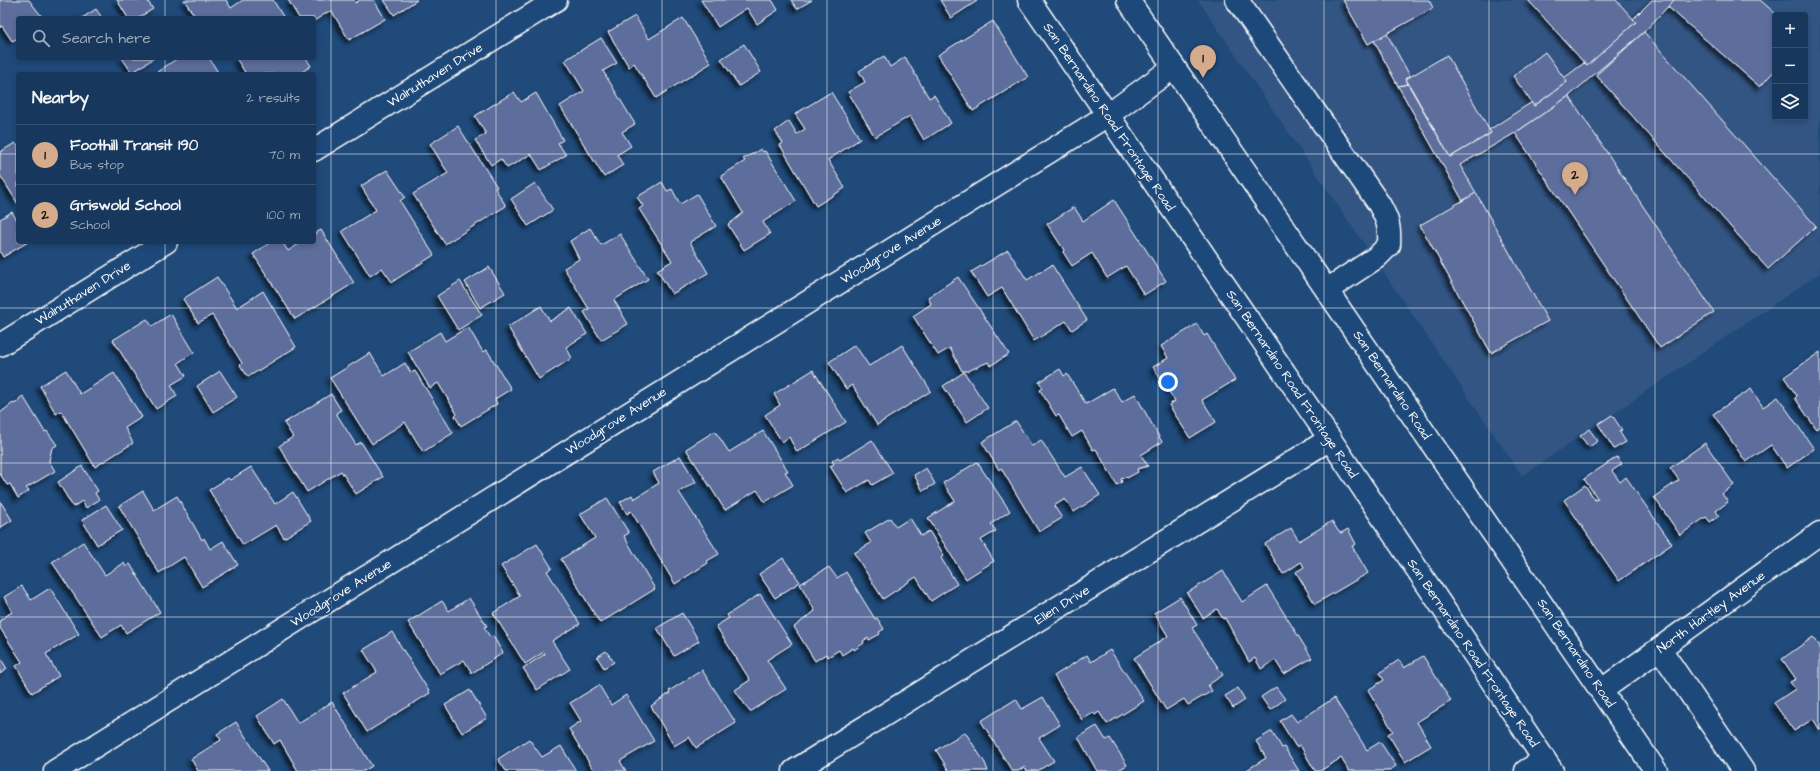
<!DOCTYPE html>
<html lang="en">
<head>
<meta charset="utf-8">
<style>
  :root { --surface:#17385c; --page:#244365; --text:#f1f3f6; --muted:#9eacbb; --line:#365272; --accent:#d6ab8b }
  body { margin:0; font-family:"Architects Daughter",sans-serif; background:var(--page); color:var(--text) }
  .controls { position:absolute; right:12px; top:12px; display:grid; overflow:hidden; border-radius:4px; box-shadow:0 2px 6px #0003 }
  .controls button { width:36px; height:36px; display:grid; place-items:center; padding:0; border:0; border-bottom:1px solid var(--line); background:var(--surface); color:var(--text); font:20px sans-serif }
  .you { position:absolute; left:1168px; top:382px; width:14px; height:14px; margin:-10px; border:3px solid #fff; border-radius:50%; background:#1a73e8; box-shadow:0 0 0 6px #1a73e833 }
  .badge { display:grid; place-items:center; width:26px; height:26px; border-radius:50%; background:var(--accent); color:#111; font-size:13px; font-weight:700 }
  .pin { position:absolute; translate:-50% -33px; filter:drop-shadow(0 1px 2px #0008) }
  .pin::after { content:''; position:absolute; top:21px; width:14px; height:12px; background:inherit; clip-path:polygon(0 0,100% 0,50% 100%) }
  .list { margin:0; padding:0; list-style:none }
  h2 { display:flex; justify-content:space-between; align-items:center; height:52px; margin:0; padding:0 16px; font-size:17px }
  h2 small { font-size:13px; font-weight:400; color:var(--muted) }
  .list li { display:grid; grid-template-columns:26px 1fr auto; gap:12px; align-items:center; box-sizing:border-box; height:60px; padding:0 16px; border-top:1px solid var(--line) }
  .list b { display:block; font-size:15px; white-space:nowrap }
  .list p { margin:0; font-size:13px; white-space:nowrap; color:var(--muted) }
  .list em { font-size:13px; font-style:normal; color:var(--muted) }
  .icon { flex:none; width:22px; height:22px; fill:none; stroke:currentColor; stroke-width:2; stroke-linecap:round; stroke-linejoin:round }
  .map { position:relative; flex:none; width:1820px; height:771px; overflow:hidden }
  .search { position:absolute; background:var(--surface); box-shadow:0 2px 6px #0003; left:16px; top:16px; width:300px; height:44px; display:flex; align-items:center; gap:10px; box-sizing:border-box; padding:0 14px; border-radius:4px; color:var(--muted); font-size:15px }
  .panel { position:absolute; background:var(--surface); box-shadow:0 2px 6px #0003; left:16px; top:72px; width:300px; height:172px; border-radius:4px }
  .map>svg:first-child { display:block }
  .built { fill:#325584; fill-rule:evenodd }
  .building { fill:#5d6e9d; stroke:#fff; filter:url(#shadow) }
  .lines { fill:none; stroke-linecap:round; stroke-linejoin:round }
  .minor-casing { stroke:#fff; stroke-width:25 }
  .minor { stroke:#1f4a7a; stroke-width:22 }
  .grid { fill:none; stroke:#fff; stroke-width:1; stroke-opacity:0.55 }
  .labels { text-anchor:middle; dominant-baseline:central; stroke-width:4; stroke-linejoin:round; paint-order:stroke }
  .street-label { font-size:13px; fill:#fff; stroke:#1f4a7a }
</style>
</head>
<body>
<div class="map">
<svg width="1820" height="771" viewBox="0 0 1820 771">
  <defs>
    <filter id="shadow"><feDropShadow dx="-3.5" dy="3.5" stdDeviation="2" flood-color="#0009"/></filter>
  </defs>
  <rect width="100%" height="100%" fill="#1f4a7a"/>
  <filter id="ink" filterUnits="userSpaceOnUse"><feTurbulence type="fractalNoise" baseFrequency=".025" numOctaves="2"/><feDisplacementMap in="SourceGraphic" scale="8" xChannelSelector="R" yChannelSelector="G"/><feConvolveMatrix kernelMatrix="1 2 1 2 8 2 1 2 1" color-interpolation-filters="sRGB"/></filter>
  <g filter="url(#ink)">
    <path class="built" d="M1198 0H1820V273L1522 476ZM1775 15H1805V117H1775Z"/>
    <g class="building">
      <polygon points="0,0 29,0 43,18 18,18 18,38 12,41 2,26 0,28"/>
      <polygon points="117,0 147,0 153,9 138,18 128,18"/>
      <polygon points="184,0 226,0 231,8 243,0 273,0 284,18 196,18"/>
      <polygon points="288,0 354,0 355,3 360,0 374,0 385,19 349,40 331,10 314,21 314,18 299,18"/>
      <polygon points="384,0 417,0 394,15"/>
      <polygon points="701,0 772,0 778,10 757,24 747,8 718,27"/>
      <polygon points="791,0 812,0 797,9"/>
      <polygon points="940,0 976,0 977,1 951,18"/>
      <polygon points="1343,0 1429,0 1433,8 1368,44"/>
      <polygon points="1528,0 1616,0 1636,22 1587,66"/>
      <polygon points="1652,0 1674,0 1644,32 1569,96 1515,133 1460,165 1476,193 1463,201 1398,86 1408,84 1450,157 1491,133 1489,130 1532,102 1534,106 1567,82 1564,78 1584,63 1587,66 1636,22 1633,19"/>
      <polygon points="1674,0 1760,0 1777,15 1775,15 1775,70 1760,87 1668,7"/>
      <polygon points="96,9 102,18 82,18"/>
      <polygon points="635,16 649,39 683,18 711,63 656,98 634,63 629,67 608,32"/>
      <polygon points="993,21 1028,77 973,111 938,55"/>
      <polygon points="1644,32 1816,226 1768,269 1596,75"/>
      <polygon points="1387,34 1410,76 1406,79 1408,84 1398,86 1374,41"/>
      <polygon points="601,38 617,63 603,71 635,124 622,132 631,146 617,155 623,165 604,177 560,106 584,91 565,60"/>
      <polygon points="744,44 761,72 739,86 721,59"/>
      <polygon points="1545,52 1567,82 1534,106 1513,76"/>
      <polygon points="1447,55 1491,133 1450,157 1406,79"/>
      <polygon points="884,56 890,67 905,57 929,98 934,95 951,123 924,140 910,116 875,137 848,92 865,82 859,71"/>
      <polygon points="122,58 154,58 132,73"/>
      <polygon points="178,58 209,58 219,74 154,74"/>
      <polygon points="236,58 306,58 311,66 299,74 246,74"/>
      <polygon points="514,92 521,102 536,93 563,140 558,143 566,155 541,170 531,154 507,168 501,159 491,165 475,140 486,134 475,116"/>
      <polygon points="831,92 860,139 828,160 845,188 816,206 780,145 783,143 775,131 789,121 797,134 805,129 795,114"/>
      <polygon points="1569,96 1714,312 1660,348 1515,133"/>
      <polygon points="458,126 497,187 495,188 506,206 445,244 413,194 448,173 430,144"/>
      <polygon points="15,143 18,146 18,204 0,175 0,152"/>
      <polygon points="761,149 763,152 765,151 796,201 763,222 770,234 744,250 728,225 743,213 721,176 745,161 743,159"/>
      <polygon points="387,170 405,197 400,201 434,255 392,282 382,268 370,276 342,231 376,210 361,186"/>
      <polygon points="662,182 667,191 672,189 680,204 697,194 716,226 690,242 708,273 672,294 657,270 672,261 639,209 643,206 637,197"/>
      <polygon points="535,183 553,210 528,226 511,199"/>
      <polygon points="1476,193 1548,321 1491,353 1420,225"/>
      <polygon points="1114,200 1166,281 1144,295 1126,266 1107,278 1092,253 1072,266 1063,252 1064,250 1047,224 1074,207 1083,221"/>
      <polygon points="12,212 18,222 18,242 28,242 3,257 0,252 0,219"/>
      <polygon points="590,228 601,245 620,234 648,279 614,300 628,324 601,340 584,312 589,309 564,268 579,259 570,241"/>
      <polygon points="321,230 354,283 295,319 253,254 271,242 282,242 288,251 302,242 314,242 314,234"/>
      <polygon points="1008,250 1027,280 1052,265 1087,320 1072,330 1066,321 1034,341 1002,288 987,297 971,272"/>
      <polygon points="489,267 505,293 480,308 465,282"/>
      <polygon points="217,277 237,308 263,291 296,347 248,377 240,365 242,363 212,315 198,323 183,299"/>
      <polygon points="958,277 1009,354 990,366 988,362 968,371 962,371 950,348 938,355 913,316 931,304 928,297"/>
      <polygon points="460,281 482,315 458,330 437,296"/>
      <polygon points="541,306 550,321 571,308 587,334 566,347 572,358 539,379 508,327"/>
      <polygon points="171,314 194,352 178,363 186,376 171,385 177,396 156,409 113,340 147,319 152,326"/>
      <polygon points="1197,324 1204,336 1207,334 1235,380 1202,400 1216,422 1190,438 1169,405 1175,401 1153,367 1168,358 1161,346"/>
      <polygon points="468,327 483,352 487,350 511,389 495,399 497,404 461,426 455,416 457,414 438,383 430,388 408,352 440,332 445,341"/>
      <polygon points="855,345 869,366 902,345 931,391 877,425 852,385 846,389 829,362"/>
      <polygon points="1820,352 1820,426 1816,429 1795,398 1797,396 1784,377"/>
      <polygon points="370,353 384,376 405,363 411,373 415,371 453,433 423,452 405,422 372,444 330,378"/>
      <polygon points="1060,369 1064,376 1067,374 1086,404 1113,388 1122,402 1135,394 1162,442 1141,455 1148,466 1137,469 1138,472 1127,478 1126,477 1121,479 1122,482 1117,485 1096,449 1093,450 1082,431 1072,437 1059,415 1056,416 1040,390 1043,388 1039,382"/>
      <polygon points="66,370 80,394 114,373 142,417 125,428 133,443 95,467 61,411 56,414 40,386"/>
      <polygon points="813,370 846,422 797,452 789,437 782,442 765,415 780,405 774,394"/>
      <polygon points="220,371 237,397 213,412 197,386"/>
      <polygon points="964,372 988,408 967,422 943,386"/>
      <polygon points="1751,389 1763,407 1778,397 1814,449 1787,468 1771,445 1746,462 1713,414"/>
      <polygon points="331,394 341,410 336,413 356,445 361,442 383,477 356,494 341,471 307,492 279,446 293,437 284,423"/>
      <polygon points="23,396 45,432 47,431 57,445 52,448 49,461 55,471 26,488 29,491 18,498 10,484 7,485 0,474 0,413 13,403 14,404 19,401 19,399"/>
      <polygon points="1612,415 1622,430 1619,431 1626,442 1614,449 1598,424"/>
      <polygon points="1016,421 1032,446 1041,440 1065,477 1082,467 1100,495 1074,512 1065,499 1054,506 1062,518 1039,532 1001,468 999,470 982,442"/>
      <polygon points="1589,429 1598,441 1589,447 1580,436"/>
      <polygon points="715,431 729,452 763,431 788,471 785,472 793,485 765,502 757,490 725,510 686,449"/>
      <polygon points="872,440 893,473 872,485 869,480 847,493 830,466 834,464 832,461 838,457 840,460"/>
      <polygon points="1705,443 1734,485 1722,494 1728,502 1716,511 1719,516 1710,522 1706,517 1680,535 1654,497 1679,480 1670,468"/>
      <polygon points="680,456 696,482 679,492 719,554 707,561 708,563 675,584 631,511 627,514 620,502 632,495 634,499 659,483 653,472"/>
      <polygon points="1617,457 1622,464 1612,471 1620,482 1626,477 1672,544 1619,581 1564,500 1585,485 1595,500 1598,499 1584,479"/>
      <polygon points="977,462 1010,511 991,524 996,531 981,540 994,561 966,579 928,518 955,501 943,483"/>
      <polygon points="82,466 98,491 95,493 99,500 86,508 82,501 73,507 58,482"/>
      <polygon points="251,467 275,504 293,492 311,521 284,538 276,525 243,545 209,490 228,478 230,480"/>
      <polygon points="926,468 935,484 923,491 914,475"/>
      <polygon points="143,491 154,510 177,496 202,540 204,538 210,549 223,541 238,565 202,587 184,557 159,573 119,506"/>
      <polygon points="607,498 629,533 624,536 655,589 600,623 561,559 595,538 580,514"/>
      <polygon points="0,501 12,520 0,528"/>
      <polygon points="106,505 122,530 97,545 82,520"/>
      <polygon points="890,518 896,527 910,518 921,536 929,531 944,555 941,558 957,584 931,601 916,577 883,599 854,553 871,543 865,533"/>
      <polygon points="1332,521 1338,531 1341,533 1348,529 1356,544 1352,546 1368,573 1315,604 1296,572 1304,567 1301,562 1283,574 1265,544 1291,528 1299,541"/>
      <polygon points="83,542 105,575 124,563 126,567 130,564 160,612 126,633 121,625 102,637 52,562"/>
      <polygon points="537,544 552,568 547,571 580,624 552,641 570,669 537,690 523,668 545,654 544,652 525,664 493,613 520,596 501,566"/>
      <polygon points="783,558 800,582 775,598 759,574"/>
      <polygon points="829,567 837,578 846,572 875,619 877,618 884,629 879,632 880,634 869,640 868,638 863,641 864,643 854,650 853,648 842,655 839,650 828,657 826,654 815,661 794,627 815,611 800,584"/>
      <polygon points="1223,571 1242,602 1267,586 1312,658 1284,674 1275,660 1261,669 1255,658 1249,662 1225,618 1223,619 1217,609 1203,618 1187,593"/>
      <polygon points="22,586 31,600 50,588 79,634 46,654 59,676 32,693 16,666 22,662 0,628 0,620 12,612 4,597"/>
      <polygon points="760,594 792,644 767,660 786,689 750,712 735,690 750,680 716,626 729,618 727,615"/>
      <polygon points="1180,597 1197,625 1192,628 1223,675 1208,685 1212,691 1188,705 1184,699 1166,710 1134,658 1168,636 1154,613"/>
      <polygon points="469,598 487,626 484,627 490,637 493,636 503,653 472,673 464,660 440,674 408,622 442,601 449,611"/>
      <polygon points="682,613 699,641 674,656 657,628"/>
      <polygon points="392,632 430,693 367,732 343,693 377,672 363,650"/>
      <polygon points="1813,637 1820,646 1820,730 1813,719 1794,731 1774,703 1795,689 1790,682 1796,679 1782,659"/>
      <polygon points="1110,650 1144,701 1107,724 1099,712 1095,715 1093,713 1082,720 1054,676 1087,655 1091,662"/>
      <polygon points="606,651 614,662 604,668 597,657"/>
      <polygon points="1423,656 1451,701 1417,722 1431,746 1405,762 1388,734 1393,731 1368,690 1384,680 1379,673 1399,660 1404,668"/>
      <polygon points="0,657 7,669 0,674"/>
      <polygon points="702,670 736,723 696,748 689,737 674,746 651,706 670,693 669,691"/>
      <polygon points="599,685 611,705 626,695 654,741 620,761 626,771 594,771 569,729 581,721 570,703"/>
      <polygon points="1276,687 1285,699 1270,710 1261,697"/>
      <polygon points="1238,688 1245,700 1233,708 1225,696"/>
      <polygon points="470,690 487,718 462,733 445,705"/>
      <polygon points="1043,697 1060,725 1039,738 1054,761 1037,771 1027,771 1025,767 1018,771 1012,771 981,721 1016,699 1022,709"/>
      <polygon points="1334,698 1367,750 1380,742 1396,766 1388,771 1349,771 1341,758 1320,771 1315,771 1300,745 1296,747 1280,721 1291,714 1297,722"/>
      <polygon points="283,699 298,723 332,702 372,766 364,771 298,771 280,740 274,744 257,716"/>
      <polygon points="236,722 268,771 198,771 191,759 221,740 217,734"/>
      <polygon points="1097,726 1106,740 1110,738 1127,765 1117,771 1097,771 1078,737"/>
      <polygon points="1272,731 1282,748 1284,747 1299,771 1245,771 1266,758 1256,741"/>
      <polygon points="965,732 985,763 988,771 949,771 936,750"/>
      <polygon points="529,739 542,757 561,746 576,771 506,771 498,759"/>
    </g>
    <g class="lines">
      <defs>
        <g id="minor">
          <polyline points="1029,0 1330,439 1552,771"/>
          <polyline points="1128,0 1656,771"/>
          <path d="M1237 0 1379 204C1388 220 1390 227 1389 245L1377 257 1327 290"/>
          <polyline points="314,150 556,0"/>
          <polyline points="0,345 166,242"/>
          <polyline points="1660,649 1743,771"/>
          <polyline points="1602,690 1820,533"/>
          <polyline points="55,771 1108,115 1174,67"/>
          <polyline points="794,771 1330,439"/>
          <polyline points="1526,771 1544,760"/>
        </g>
      </defs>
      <use href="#minor" class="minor-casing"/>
      <use href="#minor" class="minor"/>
    </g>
  </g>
  <path class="grid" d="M165 0V18M331 0V771M496 0V771M662 0V771M827 0V771M993 0V771M1158 0V771M1324 0V771M1489 0V771M1655 0V771M165 58V74M0 154H18M314 154H1820M165 242V771M0 308H1820M0 463H1820M0 617H1820"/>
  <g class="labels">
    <g class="street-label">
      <text transform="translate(435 75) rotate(-32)">Walnuthaven Drive</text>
      <text transform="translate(1109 117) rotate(56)">San Bernardino Road Frontage Road</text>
      <text transform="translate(891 250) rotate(-32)">Woodgrove Avenue</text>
      <text transform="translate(83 293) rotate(-32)">Walnuthaven Drive</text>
      <text transform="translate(1292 384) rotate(56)">San Bernardino Road Frontage Road</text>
      <text transform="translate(1392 385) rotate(56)">San Bernardino Road</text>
      <text transform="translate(616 421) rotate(-32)">Woodgrove Avenue</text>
      <text transform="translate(341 593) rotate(-32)">Woodgrove Avenue</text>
      <text transform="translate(1062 605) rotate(-32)">Ellen Drive</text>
      <text transform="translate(1711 612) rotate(-36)">North Hartley Avenue</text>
      <text transform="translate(1473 653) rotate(56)">San Bernardino Road Frontage Road</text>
      <text transform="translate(1576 653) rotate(56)">San Bernardino Road</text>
    </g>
  </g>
</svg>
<div class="controls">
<button>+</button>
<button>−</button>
<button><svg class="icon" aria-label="layers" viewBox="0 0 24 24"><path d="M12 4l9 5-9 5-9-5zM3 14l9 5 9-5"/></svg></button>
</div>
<div class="you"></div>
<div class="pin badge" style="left:1203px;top:78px">1</div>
<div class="pin badge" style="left:1575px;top:195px">2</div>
<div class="search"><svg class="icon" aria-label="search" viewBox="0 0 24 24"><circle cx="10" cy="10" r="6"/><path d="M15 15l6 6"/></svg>Search here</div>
<section class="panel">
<h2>Nearby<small>2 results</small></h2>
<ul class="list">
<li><span class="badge">1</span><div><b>Foothill Transit 190</b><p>Bus stop</p></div><em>70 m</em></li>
<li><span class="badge">2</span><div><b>Griswold School</b><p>School</p></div><em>100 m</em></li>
</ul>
</section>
</div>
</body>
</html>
